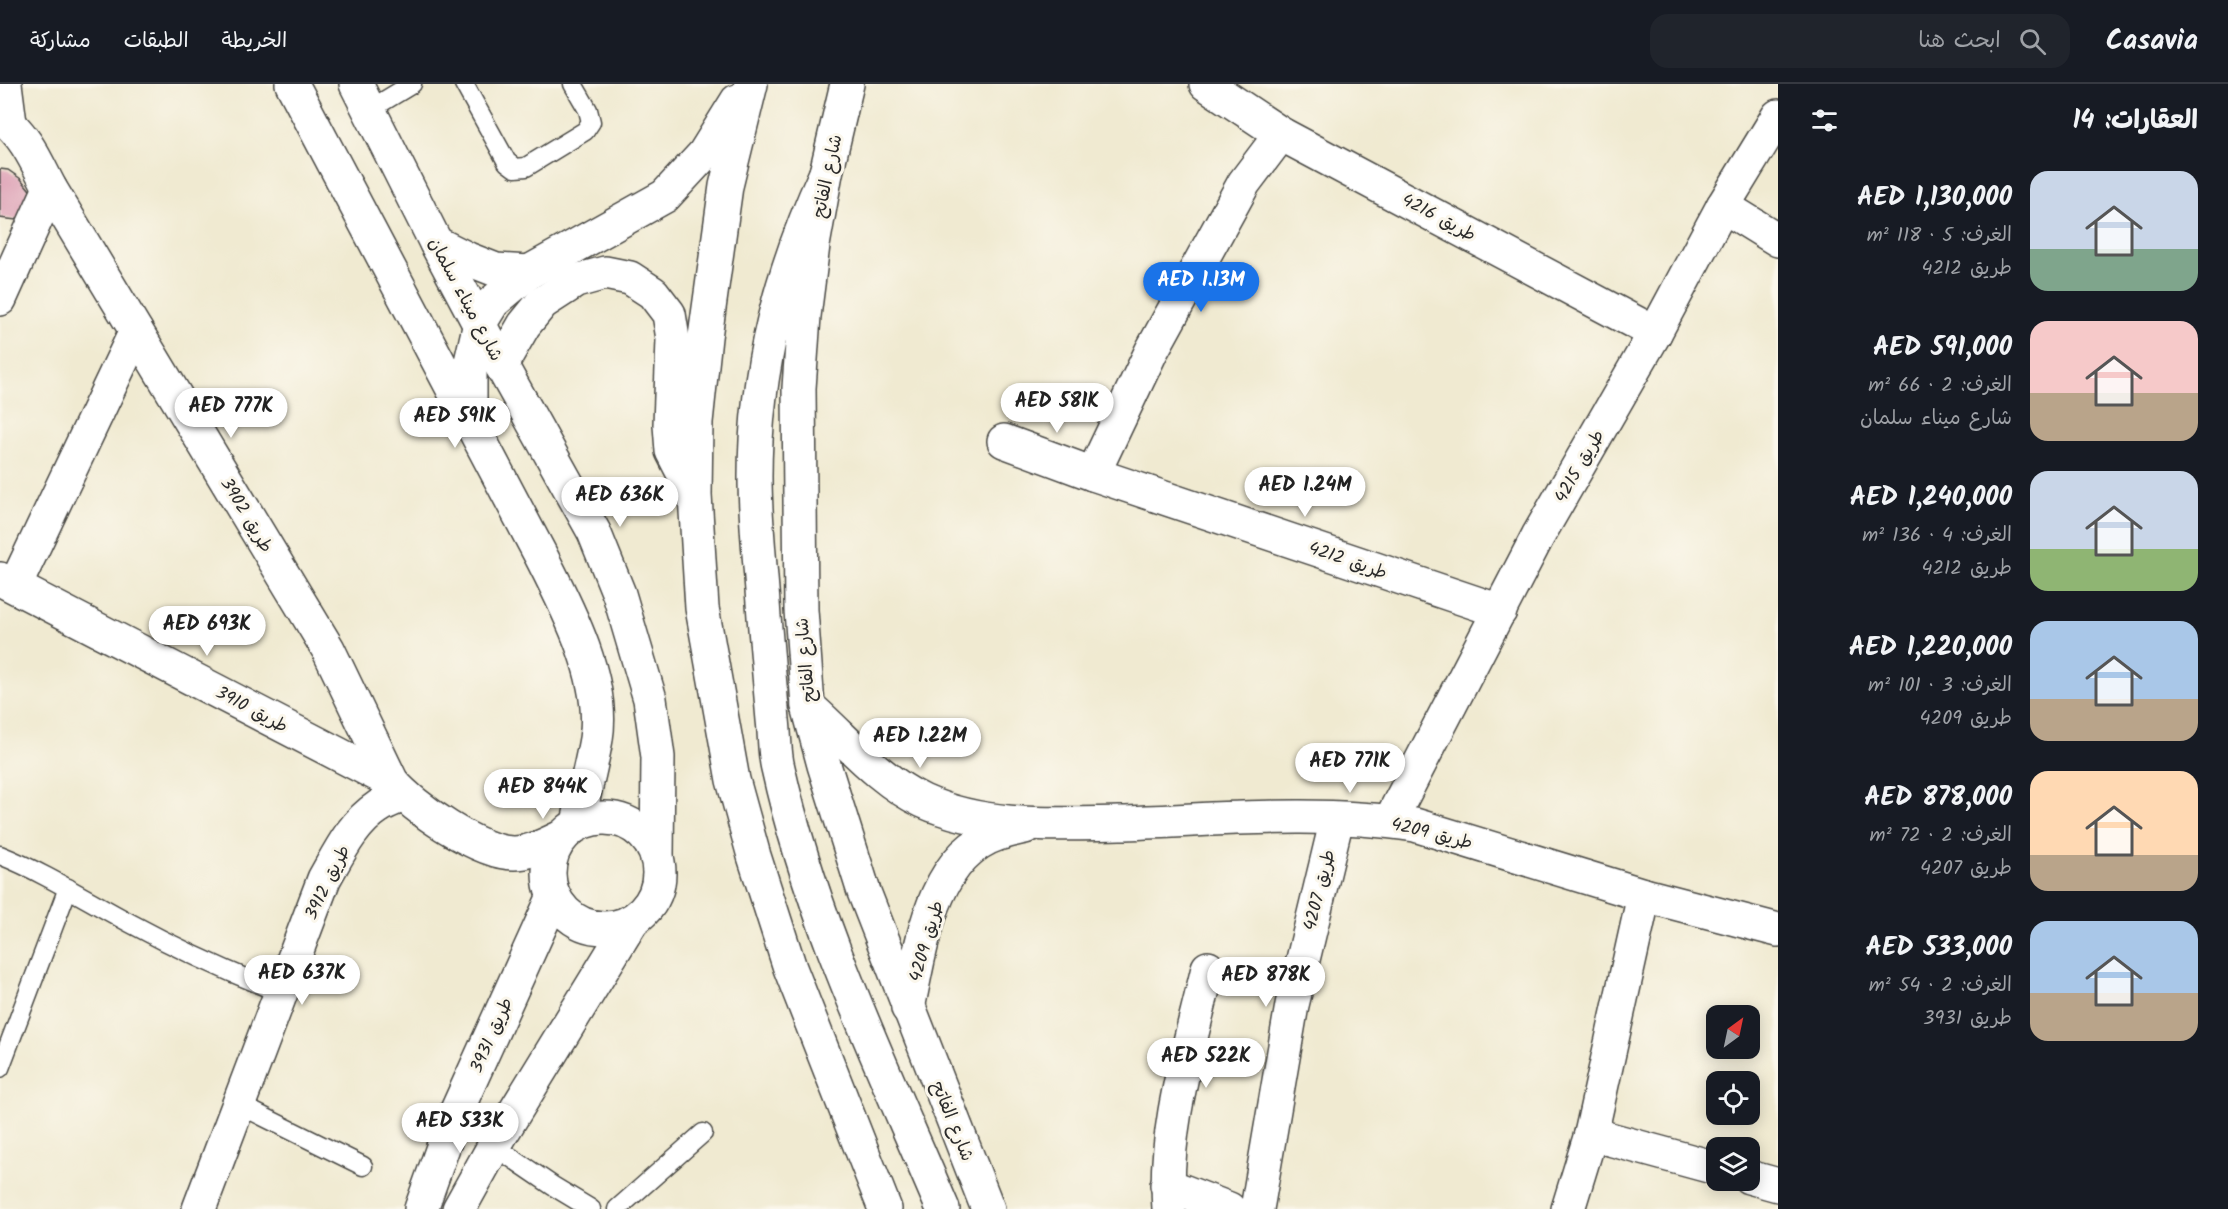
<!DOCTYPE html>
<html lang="ar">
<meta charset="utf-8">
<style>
body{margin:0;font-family:Kalam,"Playpen Sans Arabic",sans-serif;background:#20242c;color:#f1f3f6;direction:rtl;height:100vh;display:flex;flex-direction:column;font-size:22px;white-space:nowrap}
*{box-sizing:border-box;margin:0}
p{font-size:20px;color:#9ea1a6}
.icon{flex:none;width:33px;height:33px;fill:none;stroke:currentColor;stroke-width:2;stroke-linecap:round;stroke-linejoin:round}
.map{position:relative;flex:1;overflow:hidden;direction:ltr}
.details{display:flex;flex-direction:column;background:#171b24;width:450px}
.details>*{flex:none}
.needle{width:39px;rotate:33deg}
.fabs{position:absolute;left:1706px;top:921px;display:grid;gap:12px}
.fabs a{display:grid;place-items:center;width:54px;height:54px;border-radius:12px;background:#171b24;box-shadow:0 3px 15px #0003;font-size:30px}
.price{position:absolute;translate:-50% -51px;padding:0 14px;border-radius:21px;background:#fff;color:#222;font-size:20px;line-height:39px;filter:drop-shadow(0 2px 3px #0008)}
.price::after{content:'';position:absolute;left:50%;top:36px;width:18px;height:14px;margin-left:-9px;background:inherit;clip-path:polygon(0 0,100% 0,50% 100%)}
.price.current{background:#1a73e8;color:#fff}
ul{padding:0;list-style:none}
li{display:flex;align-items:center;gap:18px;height:150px;padding:0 30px}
li span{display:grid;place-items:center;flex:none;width:168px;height:120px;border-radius:18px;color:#555}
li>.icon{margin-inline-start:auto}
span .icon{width:72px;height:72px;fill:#fffc;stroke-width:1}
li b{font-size:26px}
h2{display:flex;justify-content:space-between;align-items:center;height:72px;padding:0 30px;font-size:26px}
header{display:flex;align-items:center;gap:36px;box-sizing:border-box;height:84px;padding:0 30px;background:#171b24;border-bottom:2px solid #363941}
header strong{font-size:28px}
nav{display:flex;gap:33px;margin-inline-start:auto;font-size:21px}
.search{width:420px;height:54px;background:#20242c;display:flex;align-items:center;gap:15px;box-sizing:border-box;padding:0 21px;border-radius:18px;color:#9ea1a6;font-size:22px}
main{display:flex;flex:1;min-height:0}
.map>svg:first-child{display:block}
</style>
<header>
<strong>Casavia</strong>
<div class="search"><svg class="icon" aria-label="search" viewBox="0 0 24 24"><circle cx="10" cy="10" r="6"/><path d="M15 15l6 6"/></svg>ابحث هنا</div>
<nav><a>الخريطة</a><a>الطبقات</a><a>مشاركة</a></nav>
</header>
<main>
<section class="details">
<h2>العقارات: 14<svg class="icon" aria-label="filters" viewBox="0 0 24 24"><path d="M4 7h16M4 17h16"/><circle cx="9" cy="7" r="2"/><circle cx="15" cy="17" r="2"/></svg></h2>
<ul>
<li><span style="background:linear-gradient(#c9d6e8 65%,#7fa58c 0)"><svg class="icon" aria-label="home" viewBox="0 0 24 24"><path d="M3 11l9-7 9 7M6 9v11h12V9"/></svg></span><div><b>AED 1,130,000</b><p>الغرف: 5 · 118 m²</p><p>طريق 4212</p></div></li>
<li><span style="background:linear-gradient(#f6c9c9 60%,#b9a48a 0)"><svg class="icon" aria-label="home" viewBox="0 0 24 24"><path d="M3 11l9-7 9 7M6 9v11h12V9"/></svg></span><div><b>AED 591,000</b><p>الغرف: 2 · 66 m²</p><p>شارع ميناء سلمان</p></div></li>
<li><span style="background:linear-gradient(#c9d6e8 65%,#8fb573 0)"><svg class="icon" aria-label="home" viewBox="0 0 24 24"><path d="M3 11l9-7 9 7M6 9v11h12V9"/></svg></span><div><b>AED 1,240,000</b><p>الغرف: 4 · 136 m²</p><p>طريق 4212</p></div></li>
<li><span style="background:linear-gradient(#a9c7e8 65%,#b9a48a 0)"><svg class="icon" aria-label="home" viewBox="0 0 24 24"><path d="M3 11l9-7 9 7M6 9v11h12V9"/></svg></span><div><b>AED 1,220,000</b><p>الغرف: 3 · 101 m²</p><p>طريق 4209</p></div></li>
<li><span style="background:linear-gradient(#ffd9b3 70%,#b9a48a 0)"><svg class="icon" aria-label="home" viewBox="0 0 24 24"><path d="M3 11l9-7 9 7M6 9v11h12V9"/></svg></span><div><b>AED 878,000</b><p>الغرف: 2 · 72 m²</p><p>طريق 4207</p></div></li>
<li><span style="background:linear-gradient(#a9c7e8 60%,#b9a48a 0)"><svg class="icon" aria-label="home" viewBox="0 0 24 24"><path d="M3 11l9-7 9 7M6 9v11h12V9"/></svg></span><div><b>AED 533,000</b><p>الغرف: 2 · 54 m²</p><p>طريق 3931</p></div></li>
</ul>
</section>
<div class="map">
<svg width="1778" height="1125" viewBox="0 0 1778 1125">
<rect width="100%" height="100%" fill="#fbf7ec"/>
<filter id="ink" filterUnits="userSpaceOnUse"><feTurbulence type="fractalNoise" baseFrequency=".0167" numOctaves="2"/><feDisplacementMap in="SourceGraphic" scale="12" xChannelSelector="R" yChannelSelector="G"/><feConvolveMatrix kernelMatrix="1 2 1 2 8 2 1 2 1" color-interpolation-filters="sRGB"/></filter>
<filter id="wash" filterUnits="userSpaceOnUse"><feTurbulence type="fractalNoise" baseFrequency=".008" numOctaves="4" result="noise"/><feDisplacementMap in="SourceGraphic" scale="24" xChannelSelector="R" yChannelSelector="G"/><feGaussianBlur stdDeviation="1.35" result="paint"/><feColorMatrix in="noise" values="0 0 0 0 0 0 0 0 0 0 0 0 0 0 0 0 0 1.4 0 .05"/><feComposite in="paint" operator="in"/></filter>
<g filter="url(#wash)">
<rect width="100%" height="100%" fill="#f0ead1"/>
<g id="blocks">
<path fill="#dc9cb2" d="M 0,85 L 8,86 L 21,95 L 29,105 L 32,111 L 33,138 L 0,134 Z"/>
</g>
</g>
<g filter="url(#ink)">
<use href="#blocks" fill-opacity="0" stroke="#494844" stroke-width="1.5"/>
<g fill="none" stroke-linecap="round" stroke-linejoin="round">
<defs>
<g id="service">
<path d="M 464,0 L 507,78 L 515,84 L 526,83 L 585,47 L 591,38 L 588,26 L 573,0"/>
<path d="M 369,26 L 412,0"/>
<path d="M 0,771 C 45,789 87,816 130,839 C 178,865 228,888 279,908"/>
<path d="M 0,984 L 68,804"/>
<path d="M 238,1020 L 363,1082"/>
<path d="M 494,1062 L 553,1102 L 591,1125"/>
<path d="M 617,1125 L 703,1049"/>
</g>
<g id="minor">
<path d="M 5,0 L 10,39"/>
<path d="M 1206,0 L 1281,50 L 1655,249"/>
<path d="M 0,32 C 25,50 36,77 50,104 L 328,565 L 392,698 C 414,724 479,769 514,769 C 531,769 546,760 562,753"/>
<path d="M 1723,122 L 1778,156"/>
<path d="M 0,215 L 50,104"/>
<path d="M 1004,357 L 1093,390 L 1500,527"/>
<path d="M 1093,390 L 1151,268 L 1244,99 L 1281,50"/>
<path d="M 0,495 L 392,698"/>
<path d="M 15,502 L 136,247"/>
<path d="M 808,622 C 845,654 878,696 923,717 C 985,745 1055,740 1120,739 C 1217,736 1320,726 1415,741 L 1644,811 L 1778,846"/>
<path d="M 1390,737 L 1538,452 L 1655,249 L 1723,122 L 1778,32"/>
<path d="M 908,924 C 921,865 931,772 998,750 C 1007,747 1016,745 1025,743"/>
<path d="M 1591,1050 L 1716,1084"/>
<path d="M 1749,1093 L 1778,1101"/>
<path d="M 1167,1101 L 1229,1125"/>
<path d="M 199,1125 L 324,795 C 339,769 352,740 378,723 C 385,718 395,715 403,711"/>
<path d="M 421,1125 L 453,1035 L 554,812"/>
<path d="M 459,1125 L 494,1062 L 632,837"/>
<path d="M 1169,1125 C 1163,1043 1190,963 1208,884"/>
<path d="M 1257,1125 L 1292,921 L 1337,735"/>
<path d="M 1568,1125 L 1591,1050 L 1644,811"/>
</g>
<g id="tertiary">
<path d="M 292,0 L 540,470 C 566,521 606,596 596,655 C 591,684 583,712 578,740"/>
<path d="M 356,0 L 436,159 L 501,281 L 594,448 L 619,510 L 650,615 L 658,673 L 657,773"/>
<circle cx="604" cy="789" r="55"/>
</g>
<g id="primary">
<path d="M 751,0 L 726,102 L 705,253 L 696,338 L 695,411 L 702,524 L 733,696 L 754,772 L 790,884 L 885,1125"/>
<path d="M 847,0 L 826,89 L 813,161 L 804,232 L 799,304 L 801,526 L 808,622 L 824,681 L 864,808 L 988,1125"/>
<path d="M 436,159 L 468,175 L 496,186 L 529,188"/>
<path d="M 501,281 L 524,241 L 542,219 L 576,197 L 605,189 L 630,194 L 653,209 L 669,230 L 673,255 L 670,341 L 672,367 L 692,406"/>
<path d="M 470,337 L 470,282 L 480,239 L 493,218 L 529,188 L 665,112 L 704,70 L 737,17"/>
</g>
<path id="motorway" d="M 826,89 C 781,187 755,284 755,393 C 755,439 761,486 764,533 C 767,567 770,602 773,636 C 775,652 774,669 778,684 C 812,837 882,981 943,1125"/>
</defs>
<use href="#service" stroke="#494844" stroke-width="21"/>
<use href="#minor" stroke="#494844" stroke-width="36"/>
<use href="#tertiary" stroke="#494844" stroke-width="36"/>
<use href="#primary" stroke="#494844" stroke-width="36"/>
<use href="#motorway" stroke="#494844" stroke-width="36"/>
<use href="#service" stroke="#fff" stroke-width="18"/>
<use href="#minor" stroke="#fff" stroke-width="33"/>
<use href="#tertiary" stroke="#fff" stroke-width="33"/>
<use href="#primary" stroke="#fff" stroke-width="33"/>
<use href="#motorway" stroke="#fff" stroke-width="33"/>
</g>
</g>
<g text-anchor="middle" stroke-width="6" stroke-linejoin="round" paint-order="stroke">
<g font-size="18" fill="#2b2b2b" stroke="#fbf7ec">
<text transform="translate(827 92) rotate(-78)" y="6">شارع الفاتح</text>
<text transform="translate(1439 133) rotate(28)" y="6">طريق 4216</text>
<text transform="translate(466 215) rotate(62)" y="6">شارع ميناء سلمان</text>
<text transform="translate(1579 382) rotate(-60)" y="6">طريق 4215</text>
<text transform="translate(247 431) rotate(59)" y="6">طريق 3902</text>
<text transform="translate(1348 476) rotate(19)" y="6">طريق 4212</text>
<text transform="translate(805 576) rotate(-95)" y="6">شارع الفاتح</text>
<text transform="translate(252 625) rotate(28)" y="6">طريق 3910</text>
<text transform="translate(1432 749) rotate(14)" y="6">طريق 4209</text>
<text transform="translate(327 798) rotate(-64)" y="6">طريق 3912</text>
<text transform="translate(1319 806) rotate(-76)" y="6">طريق 4207</text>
<text transform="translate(926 857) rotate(-74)" y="6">طريق 4209</text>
<text transform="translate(491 951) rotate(-66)" y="6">طريق 3931</text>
<text transform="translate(953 1037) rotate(68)" y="6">شارع الفاتح</text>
</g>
</g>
</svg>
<div class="fabs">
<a><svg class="needle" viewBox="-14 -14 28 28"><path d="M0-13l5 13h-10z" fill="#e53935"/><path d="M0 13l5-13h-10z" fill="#9ea1a6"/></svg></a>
<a><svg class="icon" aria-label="locate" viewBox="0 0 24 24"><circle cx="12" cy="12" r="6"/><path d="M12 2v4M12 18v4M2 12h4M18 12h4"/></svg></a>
<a><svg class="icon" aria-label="layers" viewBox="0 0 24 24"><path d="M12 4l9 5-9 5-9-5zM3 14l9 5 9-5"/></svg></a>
</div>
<b class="price current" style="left:1201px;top:229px">AED 1.13M</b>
<b class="price" style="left:1057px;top:350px">AED 581K</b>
<b class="price" style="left:231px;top:355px">AED 777K</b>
<b class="price" style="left:455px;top:365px">AED 591K</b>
<b class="price" style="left:1305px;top:434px">AED 1.24M</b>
<b class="price" style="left:620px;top:444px">AED 636K</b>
<b class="price" style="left:207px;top:573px">AED 693K</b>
<b class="price" style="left:920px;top:685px">AED 1.22M</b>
<b class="price" style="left:1350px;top:710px">AED 771K</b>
<b class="price" style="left:543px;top:736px">AED 844K</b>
<b class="price" style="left:302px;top:922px">AED 637K</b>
<b class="price" style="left:1266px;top:924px">AED 878K</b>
<b class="price" style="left:1206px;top:1005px">AED 522K</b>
<b class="price" style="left:460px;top:1070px">AED 533K</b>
</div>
</main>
